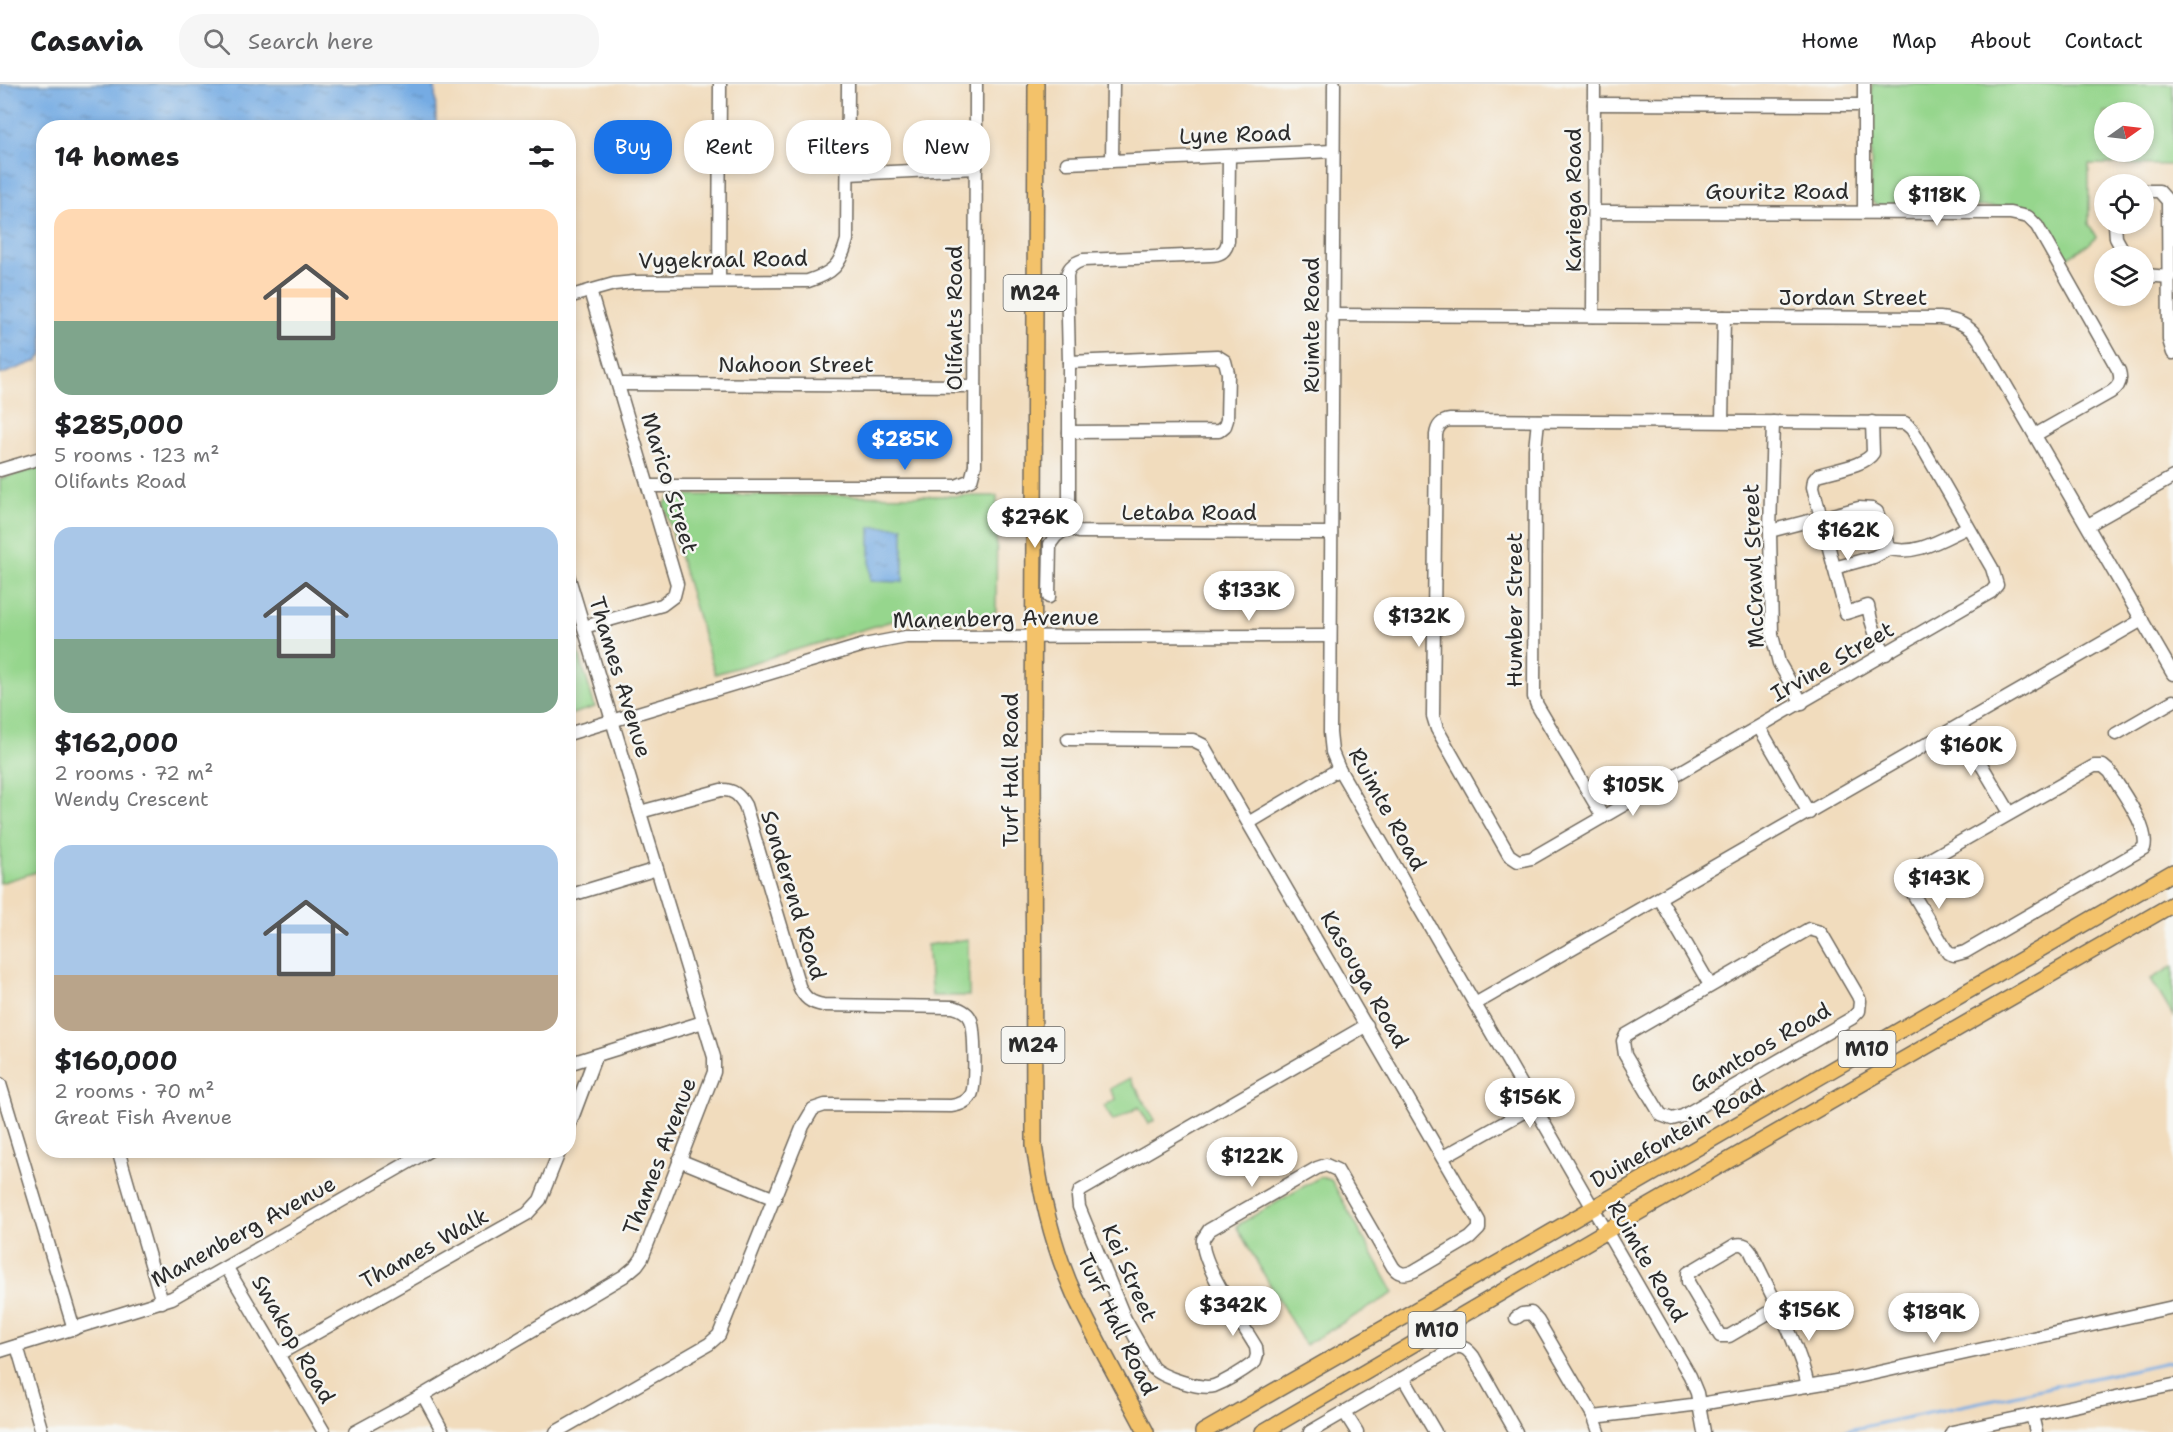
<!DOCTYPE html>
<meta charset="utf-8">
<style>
body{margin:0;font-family:"Shantell Sans",sans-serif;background:#f6f6f6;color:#202124;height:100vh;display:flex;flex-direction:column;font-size:22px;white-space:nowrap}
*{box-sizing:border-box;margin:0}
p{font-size:20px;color:#757577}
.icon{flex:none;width:33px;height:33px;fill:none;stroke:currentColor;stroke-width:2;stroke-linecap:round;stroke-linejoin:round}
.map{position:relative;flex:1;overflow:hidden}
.sheet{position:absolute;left:36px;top:36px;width:540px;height:1038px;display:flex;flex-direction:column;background:#fff;border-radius:24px;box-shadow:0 3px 9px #0003}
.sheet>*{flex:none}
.top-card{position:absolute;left:594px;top:36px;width:570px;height:54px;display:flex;gap:12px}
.needle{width:39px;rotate:76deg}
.controls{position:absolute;left:2094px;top:18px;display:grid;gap:12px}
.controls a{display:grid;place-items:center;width:60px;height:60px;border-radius:50%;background:#fff;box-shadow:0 3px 9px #0003;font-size:30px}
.price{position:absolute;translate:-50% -51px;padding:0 14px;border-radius:21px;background:#fff;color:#222;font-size:20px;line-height:39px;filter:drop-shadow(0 2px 3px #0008)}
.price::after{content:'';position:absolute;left:50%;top:36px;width:18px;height:14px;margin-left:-9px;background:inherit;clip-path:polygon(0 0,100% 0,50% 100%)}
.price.on{background:#1a73e8;color:#fff}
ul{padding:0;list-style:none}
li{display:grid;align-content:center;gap:12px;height:318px;padding:0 18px}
li span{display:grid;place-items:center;height:186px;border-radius:18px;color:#555}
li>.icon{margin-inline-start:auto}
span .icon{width:108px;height:108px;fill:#fffc;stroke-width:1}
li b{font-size:26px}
h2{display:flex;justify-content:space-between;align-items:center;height:72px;padding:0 18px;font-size:26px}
.chip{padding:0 21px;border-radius:24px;background:#fff;box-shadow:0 3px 9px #0003;font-size:21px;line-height:54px}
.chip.on{background:#1a73e8;color:#fff}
header{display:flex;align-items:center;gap:36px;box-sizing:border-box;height:84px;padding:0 30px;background:#fff;border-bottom:2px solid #e0e0e0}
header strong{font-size:28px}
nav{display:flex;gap:33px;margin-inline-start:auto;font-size:21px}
.search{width:420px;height:54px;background:#f6f6f6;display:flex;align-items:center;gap:15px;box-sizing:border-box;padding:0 21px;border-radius:24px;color:#757577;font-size:22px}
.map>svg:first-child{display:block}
</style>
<header>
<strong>Casavia</strong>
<div class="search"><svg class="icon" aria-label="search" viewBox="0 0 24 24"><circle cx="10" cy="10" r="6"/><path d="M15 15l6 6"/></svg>Search here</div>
<nav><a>Home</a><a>Map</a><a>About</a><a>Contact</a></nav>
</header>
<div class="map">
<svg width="2173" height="1348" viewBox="0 0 2173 1348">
<defs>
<pattern id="water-ripples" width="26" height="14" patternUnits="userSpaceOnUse" patternTransform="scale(1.5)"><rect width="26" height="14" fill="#75abe3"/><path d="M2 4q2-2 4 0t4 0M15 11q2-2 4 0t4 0" fill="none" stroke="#608bb8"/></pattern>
</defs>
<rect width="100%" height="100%" fill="#f6f6f2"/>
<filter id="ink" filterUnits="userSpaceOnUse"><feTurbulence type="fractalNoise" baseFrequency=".0167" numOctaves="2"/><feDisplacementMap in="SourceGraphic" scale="12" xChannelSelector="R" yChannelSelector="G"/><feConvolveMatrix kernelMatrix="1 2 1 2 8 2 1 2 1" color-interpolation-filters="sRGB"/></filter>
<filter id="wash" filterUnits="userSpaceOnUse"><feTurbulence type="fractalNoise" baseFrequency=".008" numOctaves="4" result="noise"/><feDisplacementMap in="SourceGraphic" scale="24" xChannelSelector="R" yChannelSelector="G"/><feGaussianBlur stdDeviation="1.35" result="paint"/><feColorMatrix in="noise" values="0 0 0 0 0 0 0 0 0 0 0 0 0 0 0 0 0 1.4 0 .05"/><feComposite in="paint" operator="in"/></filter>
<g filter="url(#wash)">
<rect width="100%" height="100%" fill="#f1dcbd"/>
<g fill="#96d68d" stroke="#60805c" stroke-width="1.5" fill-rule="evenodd">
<path d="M 1872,0 L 2173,0 L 2173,81 L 2089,80 L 2089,141 L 2096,153 L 2088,161 L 2063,176 L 2035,127 L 2027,123 L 1878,122 L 1873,119 L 1871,114 ZM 2104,28 L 2144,28 L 2144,68 L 2104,68 Z"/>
<path d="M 43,382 L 43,786 L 0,799 L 0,395 Z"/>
<path d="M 671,411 L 997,412 L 996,527 L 985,537 L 895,536 L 715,590 L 664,421 Z"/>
<path d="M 568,534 L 595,623 L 569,631 L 568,631 Z"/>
<path d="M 968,855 L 969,912 L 932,912 L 927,861 Z"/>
<path d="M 2173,882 L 2173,932 L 2151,895 Z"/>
<path d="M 1130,994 L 1155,1036 L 1149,1040 L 1139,1023 L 1113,1037 L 1104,1022 L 1116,1015 L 1110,1005 Z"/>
<path d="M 1320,1093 L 1331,1096 L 1394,1209 L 1305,1261 L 1236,1142 Z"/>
</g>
<g fill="url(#water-ripples)" stroke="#506b87" stroke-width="1.5">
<path d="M 0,0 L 435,0 L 436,38 L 435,44 L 44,44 L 43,270 L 37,277 L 0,291 Z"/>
<path d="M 870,443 L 903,443 L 903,498 L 870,497 Z"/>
</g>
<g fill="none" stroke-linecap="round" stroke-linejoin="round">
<path stroke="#75abe3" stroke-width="3" d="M 1839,1348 L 2173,1277"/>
</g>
</g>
<g filter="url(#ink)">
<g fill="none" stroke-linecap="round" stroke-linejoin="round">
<defs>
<g id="minor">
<path d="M 1334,0 L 1330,649 L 1332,668 L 1339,685 L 1690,1292 L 1697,1309 L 1704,1348"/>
<path d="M 1864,0 L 1864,128"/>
<path d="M 1594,20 L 1864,21"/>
<path d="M 1229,72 L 1228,157 C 1226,168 1220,171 1210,171 L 1083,176 C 1074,179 1068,183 1067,192 L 1069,278 L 1069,437 L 1074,445 L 1079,448 L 1331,449"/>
<path d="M 1112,77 L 1113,0"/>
<path d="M 1067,79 L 1333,67"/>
<path d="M 848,90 L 976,84"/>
<path d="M 2144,107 L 2159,107 L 2168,117 L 2169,256 L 2173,269"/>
<path d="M 1594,128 L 2010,129 L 2028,133 L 2037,142 L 2119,287 C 2122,297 2119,303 2111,308 L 2035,351"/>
<path d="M 2115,140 L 2116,154 L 2126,172"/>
<path d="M 2144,191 L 2170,193"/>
<path d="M 719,196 L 720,0"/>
<path d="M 568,213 L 614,200 L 634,198 L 808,197 C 833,189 840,182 847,156 L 848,0"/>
<path d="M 1332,231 L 1940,234 C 1957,236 1969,241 1979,255 L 2173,590"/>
<path d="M 1593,232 L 1594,0"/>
<path d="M 618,300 L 975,302"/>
<path d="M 1450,336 L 1905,339 L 1912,345 L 1992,484 L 1997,501 L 1991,508 L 1532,774 L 1518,777 L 1509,771 L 1437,645 L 1433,632 L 1436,351 C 1437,343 1441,337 1450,336 Z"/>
<path d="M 1538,337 L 1535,365 L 1534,613 L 1537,621 L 1603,733"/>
<path d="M 1722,337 L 1724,233"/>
<path d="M 1773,338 L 1770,447 L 1772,551 L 1779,579 L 1802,619"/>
<path d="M 1872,338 L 1873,369 C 1865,382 1833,386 1818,391 L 1814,396 L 1813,403 L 1846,529 L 1868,522 C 1871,540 1876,555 1886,570"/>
<path d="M 1069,348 L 1219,347 L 1225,342 L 1227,336 L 1228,289 L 1225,277 L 1217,272 L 1069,278"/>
<path d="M 0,386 L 44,373"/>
<path d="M 648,402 L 956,402 L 971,396 L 975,381 L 976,0"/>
<path d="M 2088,441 L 2173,393"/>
<path d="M 1770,447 L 1859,424 L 1872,425 L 1877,428 L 1887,458 L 1885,467 L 1874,473 L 1834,484"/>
<path d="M 1887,464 C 1916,473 1942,455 1968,443"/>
<path d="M 1049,513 L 1050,460 L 1056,452 L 1070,442"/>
<path d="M 584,543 L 662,521 L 674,512 L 677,500 L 590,207"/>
<path d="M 1759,643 L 1809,729"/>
<path d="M 1959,643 L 2010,729"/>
<path d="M 568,650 L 864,561 L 906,553 L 1330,552"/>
<path d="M 2116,650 L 2173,617"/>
<path d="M 1068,655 L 1193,656 L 1203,661 L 1479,1137 L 1479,1145 L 1470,1154 L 1414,1187 C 1405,1191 1399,1191 1393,1183 L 1337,1086 L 1326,1081 L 1317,1084 L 1209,1146 L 1203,1155 C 1199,1177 1243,1241 1256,1263 L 1257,1271 L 1255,1278 C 1244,1286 1227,1297 1214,1302 C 1201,1306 1161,1293 1152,1283 L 1125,1235 L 1079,1123 L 1078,1113 L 1080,1107 L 1367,941"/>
<path d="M 2094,682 L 2103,682 L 2110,688 C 2121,707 2150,744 2144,764 L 1965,868 L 1954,871 L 1948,869 L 1909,803 L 1907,791 L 1911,786 Z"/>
<path d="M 1250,738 L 1339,685"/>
<path d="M 568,812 L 657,785"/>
<path d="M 1660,815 L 1710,901"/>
<path d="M 1809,845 L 1820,848 L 1823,852 L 1858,912 L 1860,917 L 1859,927 L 1852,934 L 1683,1032 L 1672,1035 L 1661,1031 L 1625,971 L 1623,957 L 1626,951 Z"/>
<path d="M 1475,920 L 2142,536"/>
<path d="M 568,980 L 703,938"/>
<path d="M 0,1000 L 74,1245"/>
<path d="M 568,1045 L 595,973"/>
<path d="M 118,1066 L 162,1218"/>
<path d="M 1443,1073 L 1534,1022"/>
<path d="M 679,1076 L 775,1115"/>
<path d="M 227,1184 L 324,1348"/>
<path d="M 1777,1224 L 1729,1252 L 1720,1252 L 1688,1198 L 1688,1189 L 1735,1161 C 1742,1159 1746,1160 1750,1166 C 1769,1207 1799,1259 1808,1302"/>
<path d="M 1516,1234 L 1522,1230 L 1531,1229 L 1538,1237 L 1594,1333 L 1599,1348"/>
<path d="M 17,1262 L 42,1348"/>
<path d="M 0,1267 L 172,1214 L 430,1066"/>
<path d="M 279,1270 L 527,1130 L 540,1116 L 560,1066"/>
<path d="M 1404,1295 L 1435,1348"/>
<path d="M 423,1311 L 443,1348"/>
<path d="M 1345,1329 L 1357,1348"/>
<path d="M 2032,1331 L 2036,1348"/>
<path d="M 1594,1333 L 1700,1320 L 1848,1295 L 2173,1223"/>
<path d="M 355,1348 L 423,1311 L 624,1192 L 637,1181 L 642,1174 L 714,988 L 714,973 L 568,491"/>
<path d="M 556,1348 L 709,1260 L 719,1251 L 803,1042 L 813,1025 L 825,1021 L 951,1022 C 959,1021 967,1018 971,1011 C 976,1003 975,947 971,936 C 968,928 961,925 953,923 L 823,921 C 811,919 804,914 799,902 L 745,721 C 739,711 733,705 721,706 L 640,728"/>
<path d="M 1310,1348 L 1456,1263 C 1464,1262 1468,1266 1473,1272 L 1516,1348"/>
<path d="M 1952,1348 L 2173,1301"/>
</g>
<g id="major">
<path d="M 1036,0 L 1033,661 L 1034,1061 C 1041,1112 1053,1163 1074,1210 C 1096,1257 1122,1302 1146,1348"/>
<path d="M 1203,1348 L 1519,1167 L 2173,788"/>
<path d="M 1263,1348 L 1606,1147 L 2173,820"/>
</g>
</defs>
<use href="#minor" stroke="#70695e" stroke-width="15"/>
<use href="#major" stroke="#70695e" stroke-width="18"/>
<use href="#minor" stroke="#fff" stroke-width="12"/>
<use href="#major" stroke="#f3c26a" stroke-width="15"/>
</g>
</g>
<g text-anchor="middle" stroke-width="5" stroke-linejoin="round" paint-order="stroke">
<g fill="#f6f6f2" stroke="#686867" stroke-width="1.5">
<rect x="1003.5" y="191" width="63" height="36" rx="4.5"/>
<rect x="1001.5" y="943" width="63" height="36" rx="4.5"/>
<rect x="1838.5" y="947" width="57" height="36" rx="4.5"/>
<rect x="1408.5" y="1228" width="57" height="36" rx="4.5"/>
</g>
<g font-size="21" font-weight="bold" fill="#2b2b2b">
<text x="1035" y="216">M24</text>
<text x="1033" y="968">M24</text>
<text x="1867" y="972">M10</text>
<text x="1437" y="1253">M10</text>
</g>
<g font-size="22" fill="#2b2b2b" stroke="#f6f6f2">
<text transform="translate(1235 50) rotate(-2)" y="8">Lyne Road</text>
<text x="1777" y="115">Gouritz Road</text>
<text transform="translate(1573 116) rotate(-90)" y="8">Kariega Road</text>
<text transform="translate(723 175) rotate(-1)" y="8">Vygekraal Road</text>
<text x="1853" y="221">Jordan Street</text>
<text transform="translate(954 234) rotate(-90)" y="8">Olifants Road</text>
<text transform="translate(1311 241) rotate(-90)" y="8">Ruimte Road</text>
<text x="796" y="288">Nahoon Street</text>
<text transform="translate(670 399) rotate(73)" y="8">Marico Street</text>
<text x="1189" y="436">Letaba Road</text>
<text transform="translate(1753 482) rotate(-92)" y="8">McCrawl Street</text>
<text transform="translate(1514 526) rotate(-90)" y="8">Humber Street</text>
<text transform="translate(996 534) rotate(-1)" y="8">Manenberg Avenue</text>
<text transform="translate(1832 577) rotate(-30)" y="8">Irvine Street</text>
<text transform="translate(621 593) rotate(73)" y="8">Thames Avenue</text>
<text transform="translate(1010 686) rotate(-90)" y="8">Turf Hall Road</text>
<text transform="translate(1388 725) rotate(61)" y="8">Ruimte Road</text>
<text transform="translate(794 811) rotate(73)" y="8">Sonderend Road</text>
<text transform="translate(1365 895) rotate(60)" y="8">Kasouga Road</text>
<text transform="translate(1760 963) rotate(-30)" y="8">Gamtoos Road</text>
<text transform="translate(1677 1049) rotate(-30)" y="8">Duinefontein Road</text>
<text transform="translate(659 1072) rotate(-69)" y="8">Thames Avenue</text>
<text transform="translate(243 1147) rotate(-29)" y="8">Manenberg Avenue</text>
<text transform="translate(424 1164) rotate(-29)" y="8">Thames Walk</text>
<text transform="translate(1648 1177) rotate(60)" y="8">Ruimte Road</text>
<text transform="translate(1130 1189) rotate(66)" y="8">Kei Street</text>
<text transform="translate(1118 1240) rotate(64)" y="8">Turf Hall Road</text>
<text transform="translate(294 1255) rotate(60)" y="8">Swakop Road</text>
</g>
</g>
</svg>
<div class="controls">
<a><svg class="needle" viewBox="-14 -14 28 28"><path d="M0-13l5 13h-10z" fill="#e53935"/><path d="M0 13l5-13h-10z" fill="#757577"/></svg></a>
<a><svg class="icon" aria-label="locate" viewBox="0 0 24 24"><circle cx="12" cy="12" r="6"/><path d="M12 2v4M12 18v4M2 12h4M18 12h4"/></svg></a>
<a><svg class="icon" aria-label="layers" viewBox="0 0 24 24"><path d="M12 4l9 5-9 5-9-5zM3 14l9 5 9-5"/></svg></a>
</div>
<b class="price" style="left:1937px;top:143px">$118K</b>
<b class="price on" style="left:905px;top:387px">$285K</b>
<b class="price" style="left:1035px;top:465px">$276K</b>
<b class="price" style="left:1848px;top:478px">$162K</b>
<b class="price" style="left:1249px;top:538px">$133K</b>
<b class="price" style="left:1419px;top:564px">$132K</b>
<b class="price" style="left:1971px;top:693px">$160K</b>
<b class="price" style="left:1633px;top:733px">$105K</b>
<b class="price" style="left:1939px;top:826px">$143K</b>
<b class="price" style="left:1530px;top:1045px">$156K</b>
<b class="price" style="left:1252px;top:1104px">$122K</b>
<b class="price" style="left:1233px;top:1253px">$342K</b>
<b class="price" style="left:1809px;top:1258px">$156K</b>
<b class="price" style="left:1934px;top:1260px">$189K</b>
<div class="top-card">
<a class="chip on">Buy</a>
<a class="chip">Rent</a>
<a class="chip">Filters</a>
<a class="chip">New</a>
</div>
<section class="sheet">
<h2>14 homes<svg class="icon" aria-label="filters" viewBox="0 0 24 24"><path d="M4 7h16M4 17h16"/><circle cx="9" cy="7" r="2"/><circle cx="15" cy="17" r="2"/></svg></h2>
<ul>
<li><span style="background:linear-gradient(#ffd9b3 60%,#7fa58c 0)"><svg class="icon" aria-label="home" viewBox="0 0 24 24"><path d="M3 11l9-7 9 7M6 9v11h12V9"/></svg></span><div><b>$285,000</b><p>5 rooms · 123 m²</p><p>Olifants Road</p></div></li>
<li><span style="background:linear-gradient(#a9c7e8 60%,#7fa58c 0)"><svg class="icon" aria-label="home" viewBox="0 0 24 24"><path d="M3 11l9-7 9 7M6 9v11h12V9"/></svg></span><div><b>$162,000</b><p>2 rooms · 72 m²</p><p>Wendy Crescent</p></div></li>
<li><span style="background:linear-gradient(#a9c7e8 70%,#b9a48a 0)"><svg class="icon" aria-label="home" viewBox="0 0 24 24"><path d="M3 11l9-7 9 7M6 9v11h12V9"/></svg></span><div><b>$160,000</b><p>2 rooms · 70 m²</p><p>Great Fish Avenue</p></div></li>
</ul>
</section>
</div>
